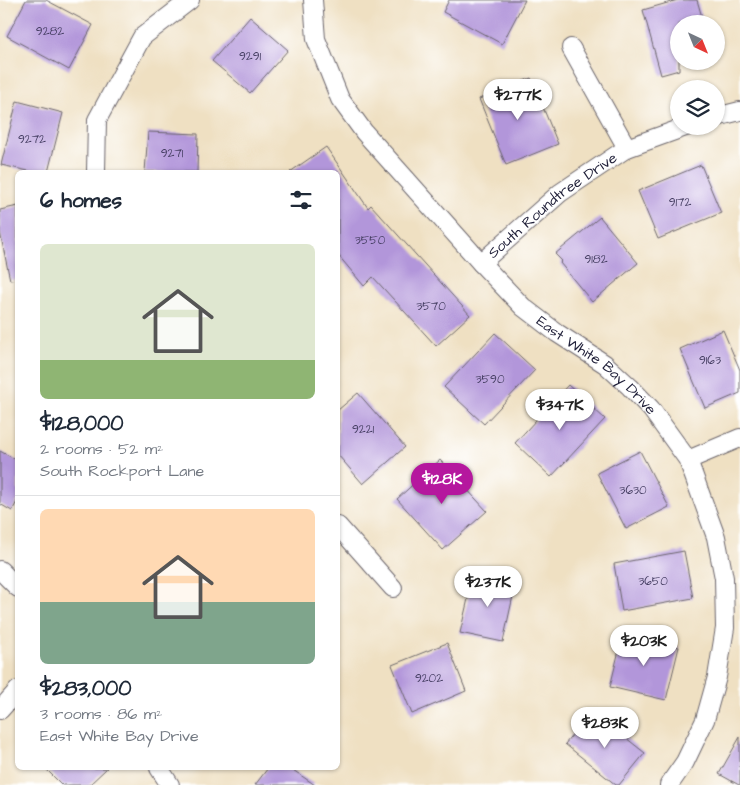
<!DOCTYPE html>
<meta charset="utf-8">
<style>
body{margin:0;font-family:"Architects Daughter",sans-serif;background:#f2f2f3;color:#1f2937;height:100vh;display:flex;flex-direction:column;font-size:19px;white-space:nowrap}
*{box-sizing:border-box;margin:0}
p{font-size:16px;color:#747a83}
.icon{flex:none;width:28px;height:28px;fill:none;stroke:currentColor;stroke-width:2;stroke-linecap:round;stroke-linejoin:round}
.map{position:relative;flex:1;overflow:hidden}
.drawer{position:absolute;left:15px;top:170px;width:325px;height:600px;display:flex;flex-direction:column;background:#fff;border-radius:8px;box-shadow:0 1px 4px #0004}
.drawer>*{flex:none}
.needle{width:32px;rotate:137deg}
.fabs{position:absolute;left:670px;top:15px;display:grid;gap:10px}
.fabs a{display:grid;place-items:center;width:55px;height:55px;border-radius:50%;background:#fff;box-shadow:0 1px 4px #0004;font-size:25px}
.price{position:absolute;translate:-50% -42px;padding:0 11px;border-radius:18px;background:#fff;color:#222;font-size:16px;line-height:32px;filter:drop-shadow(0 1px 2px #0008)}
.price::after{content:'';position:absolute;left:50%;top:30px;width:15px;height:11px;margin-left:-8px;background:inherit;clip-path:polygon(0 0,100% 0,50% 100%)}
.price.on{background:#b5179e;color:#fff}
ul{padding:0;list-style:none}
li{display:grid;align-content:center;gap:10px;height:265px;padding:0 25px}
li+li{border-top:1px solid #e0e1e3}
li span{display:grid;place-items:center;height:155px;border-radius:8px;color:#555}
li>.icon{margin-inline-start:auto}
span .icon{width:90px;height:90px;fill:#fffc;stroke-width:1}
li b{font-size:21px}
h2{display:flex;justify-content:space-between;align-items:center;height:60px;padding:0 25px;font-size:21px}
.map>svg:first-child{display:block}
</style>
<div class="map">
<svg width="740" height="785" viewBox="0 0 740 785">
<rect width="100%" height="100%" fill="#fff"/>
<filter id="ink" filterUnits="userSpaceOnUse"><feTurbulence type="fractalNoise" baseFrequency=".02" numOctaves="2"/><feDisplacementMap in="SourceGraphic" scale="10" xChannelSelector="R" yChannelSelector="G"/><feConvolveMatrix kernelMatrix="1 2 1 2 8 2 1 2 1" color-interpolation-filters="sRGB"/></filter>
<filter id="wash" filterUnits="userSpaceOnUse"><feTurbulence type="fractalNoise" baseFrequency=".0096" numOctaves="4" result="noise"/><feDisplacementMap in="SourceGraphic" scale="20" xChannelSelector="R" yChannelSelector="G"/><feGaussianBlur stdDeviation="1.12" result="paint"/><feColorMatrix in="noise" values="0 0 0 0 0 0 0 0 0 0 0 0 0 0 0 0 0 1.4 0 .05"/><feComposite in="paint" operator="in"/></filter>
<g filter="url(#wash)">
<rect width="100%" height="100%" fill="#efe0c2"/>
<g id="blocks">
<g fill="#b296da">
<path d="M 26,0 L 46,0 L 93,25 L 69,70 L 7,36 Z"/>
<path d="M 449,0 L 525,0 L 502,44 L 443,12 Z"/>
<path d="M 678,0 L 697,0 L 704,24 L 679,24 L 679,70 L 661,75 L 643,10 Z"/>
<path d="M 250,17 L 288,50 L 250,93 L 212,61 Z"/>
<path d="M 531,78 L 558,144 L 506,165 L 479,99 Z"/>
<path d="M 17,101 L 63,113 L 48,172 L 33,172 L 1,165 Z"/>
<path d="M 148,132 L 198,134 L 197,172 L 145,172 Z"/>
<path d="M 326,147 L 368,208 L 371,205 L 470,315 L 436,346 L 373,277 L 364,286 L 338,255 L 338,172 L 290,172 Z"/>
<path d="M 701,165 L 721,213 L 658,239 L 638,191 Z"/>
<path d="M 18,206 L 18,279 L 10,280 L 0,232 L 0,210 Z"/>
<path d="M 600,217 L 638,263 L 592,302 L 560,263 L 562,261 L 555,254 Z"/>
<path d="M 723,330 L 740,370 L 740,393 L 705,408 L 680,349 Z"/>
<path d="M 495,333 L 535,370 L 484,424 L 444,387 Z"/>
<path d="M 568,385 L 605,419 L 551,477 L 515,443 Z"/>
<path d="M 358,393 L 405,447 L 363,484 L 338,455 L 338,410 Z"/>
<path d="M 0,451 L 18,461 L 18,500 L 12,511 L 0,504 Z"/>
<path d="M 640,451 L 669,507 L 626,529 L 597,473 Z"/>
<path d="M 440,460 L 487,511 L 443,550 L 397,499 Z"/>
<path d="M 684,551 L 693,598 L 622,611 L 614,564 Z"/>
<path d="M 474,573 L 516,582 L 503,642 L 460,633 Z"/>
<path d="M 623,634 L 679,647 L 666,700 L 610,687 Z"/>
<path d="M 447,643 L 466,691 L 412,714 L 392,665 Z"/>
<path d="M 592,711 L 645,753 L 619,785 L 616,785 L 565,744 Z"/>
<path d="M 740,737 L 740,785 L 739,785 L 719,774 Z"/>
<path d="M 45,768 L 107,768 L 89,785 L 62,785 Z"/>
<path d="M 268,768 L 290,768 L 315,785 L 255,785 Z"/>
</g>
</g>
</g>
<g filter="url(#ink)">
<use href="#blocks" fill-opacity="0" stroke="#6a646a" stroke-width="1"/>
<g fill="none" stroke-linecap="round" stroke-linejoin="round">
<defs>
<g id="street">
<path id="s1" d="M 313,0 L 316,39 L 340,99 L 364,132 L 481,263 L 523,307 L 557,333 L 605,364 L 630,387 L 651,409 L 688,460 L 716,537 L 724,578 L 725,628 L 717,677 L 705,720 L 685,762 L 669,785"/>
<path d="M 571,48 L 627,148"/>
<path d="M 716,117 L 740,111"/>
<path d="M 96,172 L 97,120 L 142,37 L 190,0"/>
<path id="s2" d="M 481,263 L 560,193 L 627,148 L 688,126"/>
<path d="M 688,460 L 740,438"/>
<path d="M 338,526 L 393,588"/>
<path d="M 0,570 L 18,588"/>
<path d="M 0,710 L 18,690"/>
<path d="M 159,768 L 170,785"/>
</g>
</defs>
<use href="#street" stroke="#6a646a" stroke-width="20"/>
<use href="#street" stroke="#fff" stroke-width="18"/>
</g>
</g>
<g text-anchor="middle" stroke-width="4.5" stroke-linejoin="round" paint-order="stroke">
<g font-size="12" fill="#463f63">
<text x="50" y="35">9282</text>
<text x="250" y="60">9291</text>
<text x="32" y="143">9272</text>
<text x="172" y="157">9271</text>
<text x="680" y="206">9172</text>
<text x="370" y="244">3550</text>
<text x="596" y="263">9182</text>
<text x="431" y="310">3570</text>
<text x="710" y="364">9163</text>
<text x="490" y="383">3590</text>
<text x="363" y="433">9221</text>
<text x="633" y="494">3630</text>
<text x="653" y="585">3650</text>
<text x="429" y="682">9202</text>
</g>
<g font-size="15" fill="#22223b" stroke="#fff">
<text dy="5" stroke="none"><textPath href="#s2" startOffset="92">South Roundtree Drive</textPath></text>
<text dy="5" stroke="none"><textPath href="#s1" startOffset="475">East White Bay Drive</textPath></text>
</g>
</g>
</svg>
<div class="fabs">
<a><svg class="needle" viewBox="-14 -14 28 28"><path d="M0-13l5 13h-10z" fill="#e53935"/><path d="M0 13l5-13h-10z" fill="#747a83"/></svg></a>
<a><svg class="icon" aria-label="layers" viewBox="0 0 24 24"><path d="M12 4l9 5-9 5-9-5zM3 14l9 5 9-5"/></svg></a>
</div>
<b class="price" style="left:518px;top:121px">$277K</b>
<b class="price" style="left:560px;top:431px">$347K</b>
<b class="price on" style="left:442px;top:505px">$128K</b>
<b class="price" style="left:488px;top:608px">$237K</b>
<b class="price" style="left:644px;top:667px">$203K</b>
<b class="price" style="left:605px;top:749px">$283K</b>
<section class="drawer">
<h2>6 homes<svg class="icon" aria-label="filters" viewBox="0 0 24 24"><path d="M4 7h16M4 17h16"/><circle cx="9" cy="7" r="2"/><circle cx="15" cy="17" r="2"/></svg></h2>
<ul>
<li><span style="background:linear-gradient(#dfe7d0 75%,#8fb573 0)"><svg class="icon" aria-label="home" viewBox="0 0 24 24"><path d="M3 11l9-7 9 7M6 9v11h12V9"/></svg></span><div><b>$128,000</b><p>2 rooms · 52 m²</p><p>South Rockport Lane</p></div></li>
<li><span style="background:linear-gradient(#ffd9b3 60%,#7fa58c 0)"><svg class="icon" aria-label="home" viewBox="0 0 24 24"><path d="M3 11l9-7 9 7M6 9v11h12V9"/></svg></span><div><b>$283,000</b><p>3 rooms · 86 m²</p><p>East White Bay Drive</p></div></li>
</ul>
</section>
</div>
